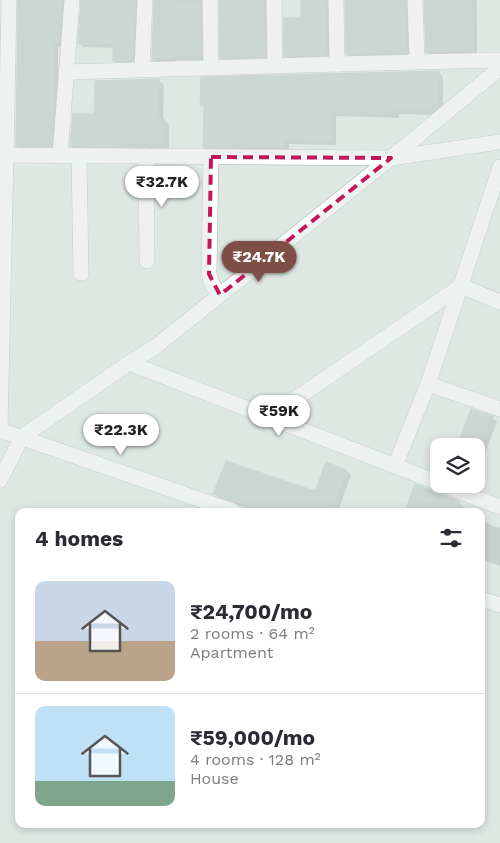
<!DOCTYPE html>
<meta charset="utf-8">
<style>
body{margin:0;font-family:"Work Sans",sans-serif;background:#f7f7f7;color:#2b2b33;height:100vh;display:flex;flex-direction:column;font-size:19px;white-space:nowrap}
*{box-sizing:border-box;margin:0}
p{font-size:16px;color:#7c7c81}
.icon{flex:none;width:28px;height:28px;fill:none;stroke:currentColor;stroke-width:2;stroke-linecap:round;stroke-linejoin:round}
.map{position:relative;flex:1;overflow:hidden}
.panel{position:absolute;left:15px;top:508px;width:470px;height:320px;display:flex;flex-direction:column;background:#fff;border-radius:10px;box-shadow:0 2px 8px #0003}
.panel>*{flex:none}
.controls{position:absolute;left:430px;top:438px;display:grid;gap:10px}
.controls a{display:grid;place-items:center;width:55px;height:55px;border-radius:10px;background:#fff;box-shadow:0 2px 8px #0003;font-size:25px}
.price{position:absolute;translate:-50% -42px;padding:0 11px;border-radius:18px;background:#fff;color:#222;font-size:16px;line-height:32px;filter:drop-shadow(0 1px 2px #0008)}
.price::after{content:'';position:absolute;left:50%;top:30px;width:15px;height:11px;margin-left:-8px;background:inherit;clip-path:polygon(0 0,100% 0,50% 100%)}
.price.on{background:#7f4f47;color:#fff}
ul{padding:0;list-style:none}
li{display:flex;align-items:center;gap:15px;height:125px;padding:0 20px}
li+li{border-top:1px solid #e1e1e2}
li span{display:grid;place-items:center;flex:none;width:140px;height:100px;border-radius:10px;color:#555}
li>.icon{margin-inline-start:auto}
span .icon{width:60px;height:60px;fill:#fffc;stroke-width:1}
li b{font-size:21px}
h2{display:flex;justify-content:space-between;align-items:center;height:60px;padding:0 20px;font-size:21px}
.map>svg:first-child{display:block}
</style>
<div class="map">
<svg width="500" height="843" viewBox="0 0 500 843">
<rect width="100%" height="100%" fill="#dee8e3"/>
<g fill="#0003">
<path d="M 20,0 L 69,0 L 63,47 L 58,47 L 58,119 L 55,150 L 21,150 L 17,145 Z"/>
<path d="M 82,0 L 142,0 L 137,65 L 118,65 L 114,61 L 114,48 L 84,47 L 79,43 Z"/>
<path d="M 156,0 L 206,0 L 205,60 L 176,60 L 176,62 L 157,64 L 153,60 Z"/>
<path d="M 221,0 L 267,0 L 269,61 L 226,62 L 221,58 Z"/>
<path d="M 302,0 L 332,0 L 331,59 L 290,60 L 285,56 L 302,19 Z"/>
<path d="M 347,0 L 412,0 L 411,57 L 352,58 L 347,54 Z"/>
<path d="M 426,0 L 477,0 L 477,55 L 432,56 L 427,52 Z"/>
<path d="M 439,72 L 443,77 L 443,111 L 438,115 L 399,114 L 399,118 L 336,116 L 336,145 L 289,144 L 289,152 L 209,151 L 204,147 L 205,109 L 202,106 Z"/>
<path d="M 158,80 L 164,85 L 163,119 L 169,125 L 169,150 L 77,151 L 71,146 L 95,116 Z"/>
<path d="M 472,411 L 492,418 L 497,422 L 476,476 L 476,446 L 458,446 Z"/>
<path d="M 347,471 L 351,475 L 338,511 L 254,511 L 219,498 L 215,494 L 316,492 Z"/>
<path d="M 460,484 L 473,484 L 472,488 Z"/>
<path d="M 440,495 L 460,503 L 464,508 L 463,511 L 406,511 L 412,496 Z"/>
<path d="M 481,521 L 498,528 L 500,526 L 500,566 L 481,559 Z"/>
</g>
<g fill="#b4c3bc" stroke="#b1c1ba">
<path d="M 18,0 L 63,0 L 59,43 L 54,43 L 54,114 L 51,146 L 16,146 Z"/>
<path d="M 81,0 L 136,0 L 133,61 L 113,61 L 113,44 L 78,43 Z"/>
<path d="M 154,0 L 201,2 L 201,57 L 172,56 L 172,58 L 152,60 Z"/>
<path d="M 219,0 L 263,0 L 266,57 L 220,58 Z"/>
<path d="M 301,0 L 327,0 L 327,55 L 284,56 L 284,18 L 301,18 Z"/>
<path d="M 345,0 L 406,0 L 407,53 L 346,54 Z"/>
<path d="M 424,0 L 472,0 L 473,51 L 426,52 Z"/>
<path d="M 439,71 L 439,107 L 433,111 L 395,110 L 395,114 L 332,112 L 332,141 L 285,140 L 285,148 L 203,147 L 204,106 L 200,106 L 201,77 Z"/>
<path d="M 159,79 L 158,118 L 164,118 L 164,145 L 121,144 L 121,147 L 70,146 L 73,114 L 94,114 L 95,81 Z"/>
<path d="M 471,409 L 493,416 L 481,446 L 457,446 Z"/>
<path d="M 226,461 L 315,491 L 326,462 L 347,470 L 332,511 L 260,511 L 213,494 Z"/>
<path d="M 415,484 L 460,502 L 457,511 L 405,511 Z"/>
</g>
<g fill="none" stroke-linecap="round" stroke-linejoin="round">
<defs>
<g id="street">
<path d="M 9,0 L 6,155 L 391,158 L 500,142"/>
<path d="M 210,0 L 211,67"/>
<path d="M 274,0 L 275,65"/>
<path d="M 336,0 L 337,64 L 500,60"/>
<path d="M 415,0 L 417,61"/>
<path d="M 142,69 L 145,0"/>
<path d="M 66,72 L 337,64"/>
<path d="M 0,156 L 6,155 L 0,430"/>
<path d="M 60,156 L 72,0"/>
<path d="M 79,156 L 81,273"/>
<path d="M 146,156 L 147,261"/>
<path d="M 211,157 L 209,274 L 212,284 L 220,295"/>
<path d="M 129,363 L 439,483"/>
<path d="M 428,384 L 500,409"/>
<path d="M 269,417 L 461,286 L 500,302"/>
<path d="M 0,430 L 233,511"/>
<path d="M 395,466 L 428,384 L 500,167"/>
<path d="M 440,484 L 500,507"/>
<path d="M 481,599 L 500,605"/>
</g>
<path id="secondary" d="M 0,480 L 22,437 L 129,363 L 155,347 L 391,158 L 500,68"/>
</defs>
<use href="#street" stroke="#a2afaa" stroke-width="16"/>
<use href="#secondary" stroke="#9fb3ab" stroke-width="16"/>
<use href="#street" stroke="#fff" stroke-width="15"/>
<use href="#secondary" stroke="#fff" stroke-width="15"/>
</g>
<path d="M0 0H500V843H0ZM 211,157 L 391,158 L 220,295 L 209,274 Z" fill="#dee8e3" fill-opacity=".55" fill-rule="evenodd"/>
<path fill="none" stroke="#c2185b" stroke-width="4" stroke-dasharray="10 6" stroke-linejoin="round" d="M 211,157 L 391,158 L 220,295 L 209,274 Z"/>
</svg>
<div class="controls">
<a><svg class="icon" aria-label="layers" viewBox="0 0 24 24"><path d="M12 4l9 5-9 5-9-5zM3 14l9 5 9-5"/></svg></a>
</div>
<b class="price" style="left:162px;top:208px">₹32.7K</b>
<b class="price on" style="left:259px;top:283px">₹24.7K</b>
<b class="price" style="left:279px;top:437px">₹59K</b>
<b class="price" style="left:121px;top:456px">₹22.3K</b>
<section class="panel">
<h2>4 homes<svg class="icon" aria-label="filters" viewBox="0 0 24 24"><path d="M4 7h16M4 17h16"/><circle cx="9" cy="7" r="2"/><circle cx="15" cy="17" r="2"/></svg></h2>
<ul>
<li><span style="background:linear-gradient(#c9d6e8 60%,#b9a48a 0)"><svg class="icon" aria-label="home" viewBox="0 0 24 24"><path d="M3 11l9-7 9 7M6 9v11h12V9"/></svg></span><div><b>₹24,700/mo</b><p>2 rooms · 64 m²</p><p>Apartment</p></div></li>
<li><span style="background:linear-gradient(#bfe0f5 75%,#7fa58c 0)"><svg class="icon" aria-label="home" viewBox="0 0 24 24"><path d="M3 11l9-7 9 7M6 9v11h12V9"/></svg></span><div><b>₹59,000/mo</b><p>4 rooms · 128 m²</p><p>House</p></div></li>
</ul>
</section>
</div>
